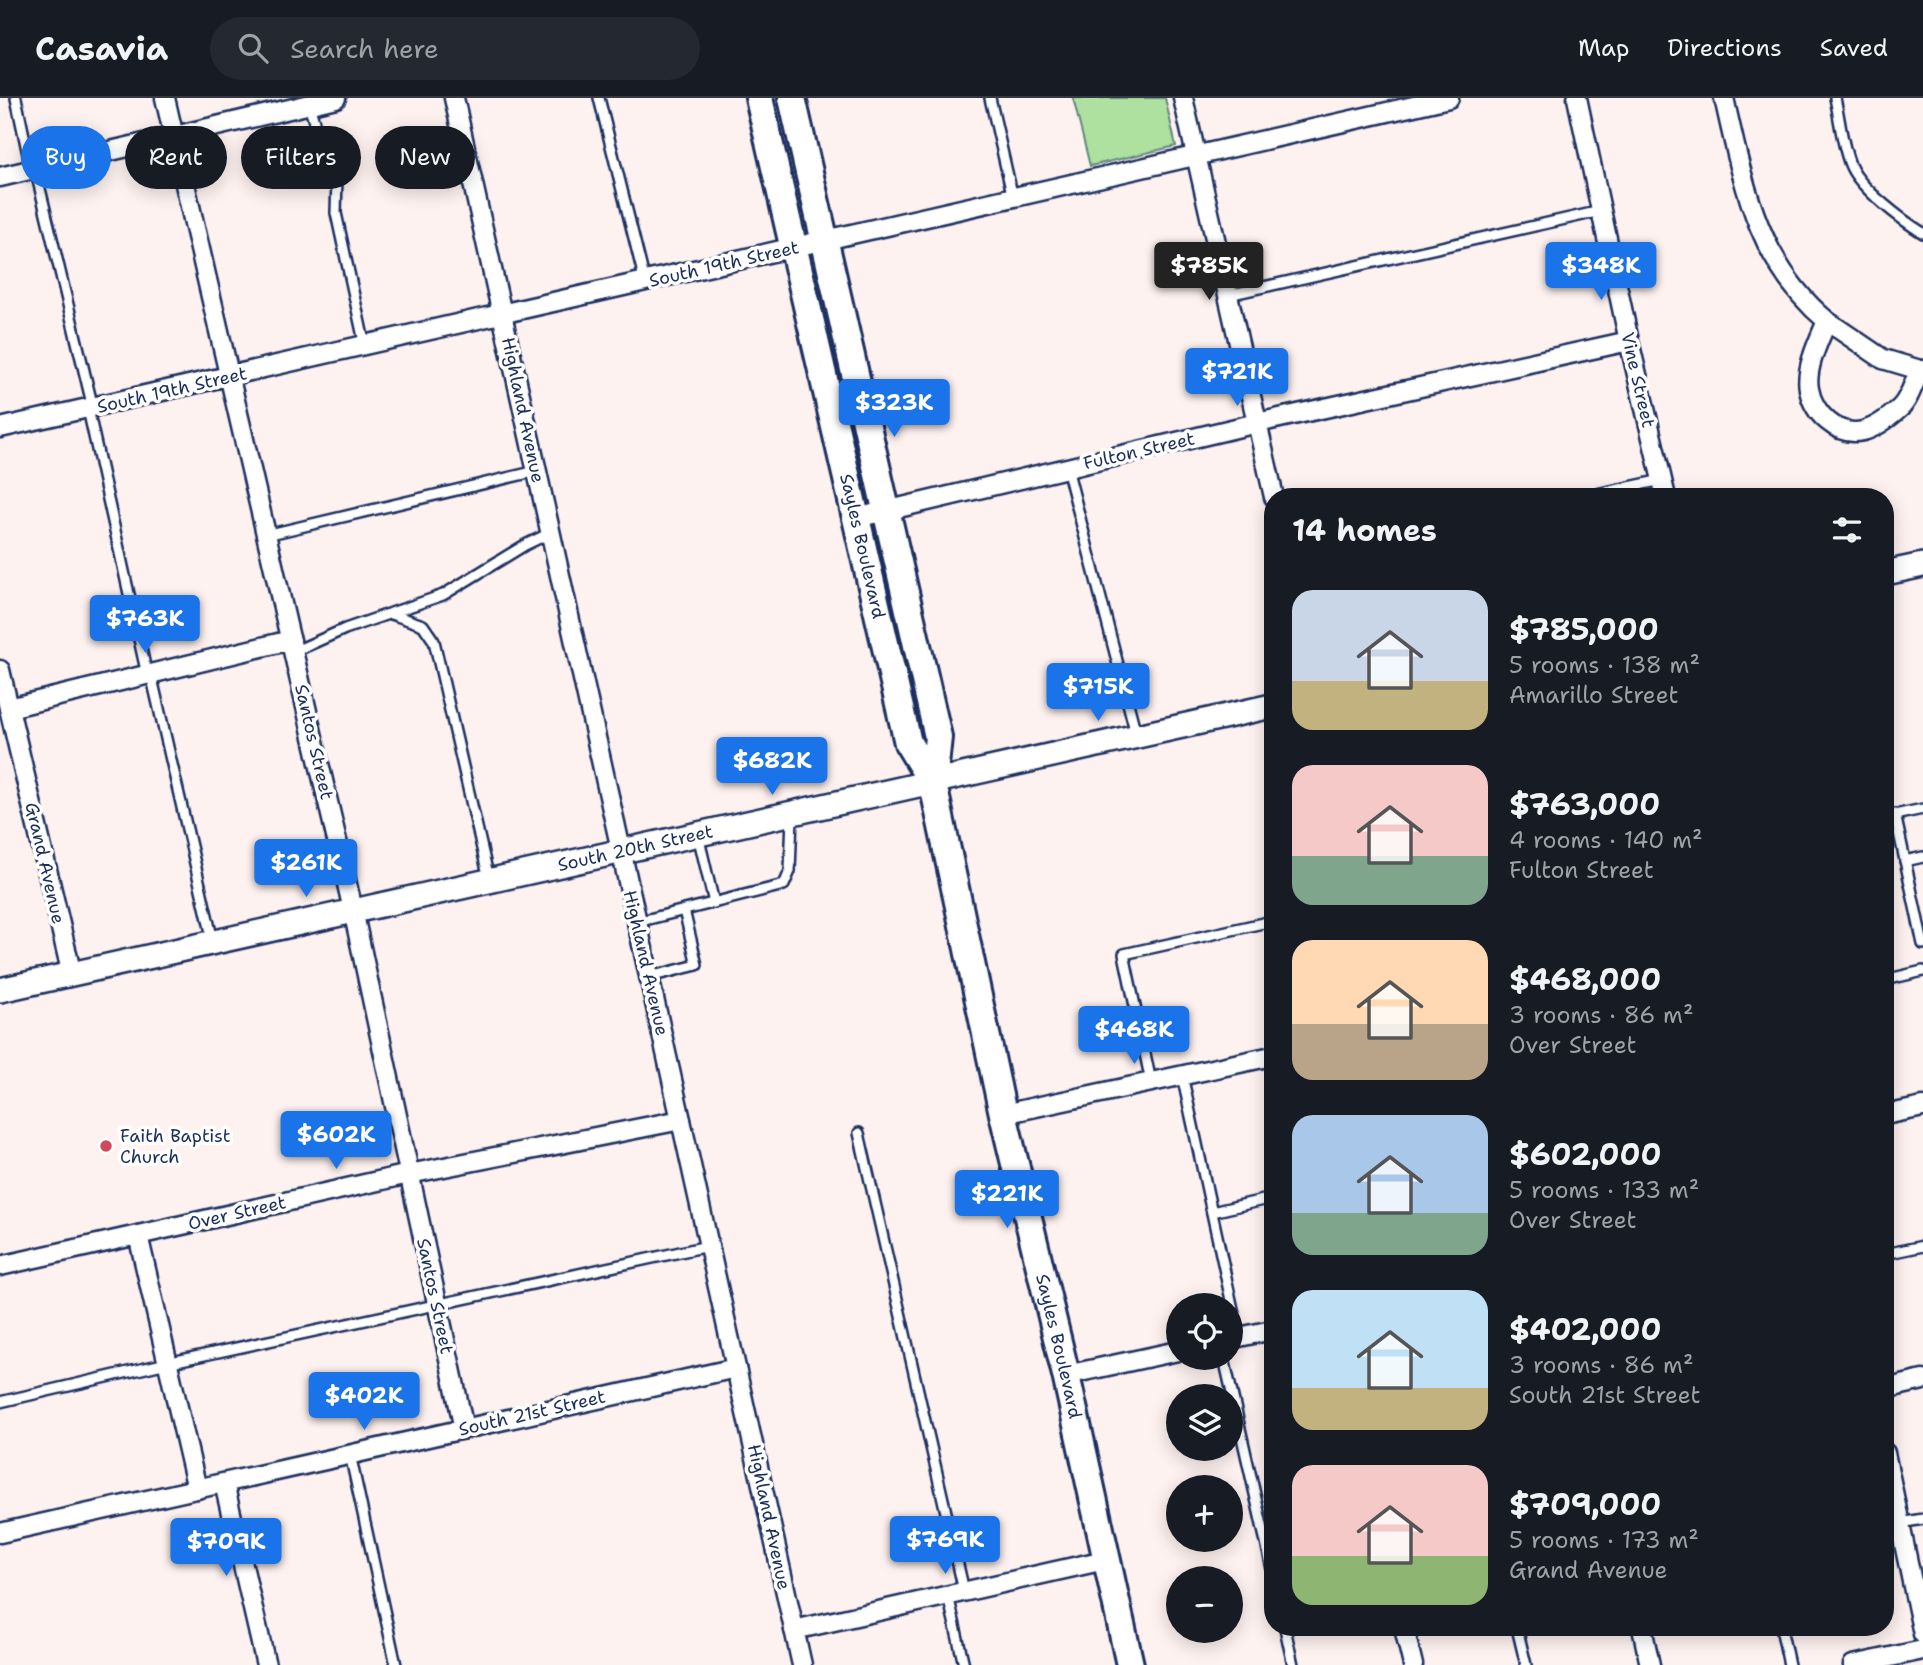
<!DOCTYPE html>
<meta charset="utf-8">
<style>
body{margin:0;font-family:"Shantell Sans",sans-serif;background:#242831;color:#f1f3f6;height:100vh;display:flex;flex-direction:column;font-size:26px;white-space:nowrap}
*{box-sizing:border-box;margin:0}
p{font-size:23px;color:#9ea1a6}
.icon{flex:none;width:38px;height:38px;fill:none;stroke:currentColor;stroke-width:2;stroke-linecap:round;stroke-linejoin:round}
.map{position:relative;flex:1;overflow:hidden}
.details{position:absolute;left:1264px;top:390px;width:630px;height:1148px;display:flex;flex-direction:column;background:#171b24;border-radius:28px;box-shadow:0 4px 18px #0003}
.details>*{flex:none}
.top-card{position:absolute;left:21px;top:28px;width:665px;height:63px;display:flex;gap:14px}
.fabs{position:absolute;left:1166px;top:1195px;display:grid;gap:14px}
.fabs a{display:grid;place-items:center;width:77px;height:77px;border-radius:50%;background:#171b24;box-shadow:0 4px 18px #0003;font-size:35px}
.price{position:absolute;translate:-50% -60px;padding:0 16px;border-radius:7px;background:#1a73e8;color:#fff;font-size:23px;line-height:46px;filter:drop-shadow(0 2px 4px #0008)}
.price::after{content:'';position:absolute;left:50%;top:42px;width:21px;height:16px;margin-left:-10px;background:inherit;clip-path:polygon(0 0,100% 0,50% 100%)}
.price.current{background:#222;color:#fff}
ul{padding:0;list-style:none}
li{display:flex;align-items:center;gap:21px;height:175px;padding:0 28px}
li span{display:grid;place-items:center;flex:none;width:196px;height:140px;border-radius:21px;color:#555}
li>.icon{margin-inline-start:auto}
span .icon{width:84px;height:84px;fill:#fffc;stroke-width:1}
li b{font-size:30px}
h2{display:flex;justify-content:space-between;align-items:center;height:84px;padding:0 28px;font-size:30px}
.tag{padding:0 24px;border-radius:32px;background:#171b24;box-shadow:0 4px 18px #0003;font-size:24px;line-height:63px}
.tag.current{background:#1a73e8;color:#fff}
header{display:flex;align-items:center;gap:42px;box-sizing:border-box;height:98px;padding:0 35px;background:#171b24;border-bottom:2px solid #363941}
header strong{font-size:33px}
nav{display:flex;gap:38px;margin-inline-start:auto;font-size:24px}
.search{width:490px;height:63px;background:#242831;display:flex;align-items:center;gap:18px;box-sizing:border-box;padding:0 24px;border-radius:38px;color:#9ea1a6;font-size:26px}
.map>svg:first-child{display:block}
</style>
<header>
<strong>Casavia</strong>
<div class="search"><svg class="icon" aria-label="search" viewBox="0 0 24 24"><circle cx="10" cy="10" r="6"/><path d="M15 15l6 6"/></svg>Search here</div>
<nav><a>Map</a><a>Directions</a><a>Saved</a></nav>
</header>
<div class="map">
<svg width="1923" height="1567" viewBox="0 0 1923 1567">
<rect width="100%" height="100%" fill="#fef2f0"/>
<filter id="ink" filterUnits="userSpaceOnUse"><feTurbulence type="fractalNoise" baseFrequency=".0143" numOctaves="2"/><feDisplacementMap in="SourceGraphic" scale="14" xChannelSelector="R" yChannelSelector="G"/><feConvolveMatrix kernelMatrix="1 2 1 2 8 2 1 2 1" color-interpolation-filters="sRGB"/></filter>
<g filter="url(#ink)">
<path fill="#aee0a0" stroke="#64887f" stroke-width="2" d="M 1073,0 L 1165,0 L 1176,48 L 1090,68 Z"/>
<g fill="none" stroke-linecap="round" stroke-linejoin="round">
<defs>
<g id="service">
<path d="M 16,0 L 31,71"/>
<path d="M 599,0 L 645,184"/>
<path d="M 990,0 L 1013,100"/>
<path d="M 1835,0 C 1840,22 1842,49 1851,69 C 1861,91 1902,122 1923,135"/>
<path d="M 309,6 L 320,46 L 337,80 L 336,115 L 365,248"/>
<path d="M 35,70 L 93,310"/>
<path d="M 1228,197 L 1601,113"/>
<path d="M 88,311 L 147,577"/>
<path d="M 1067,370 L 1136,636"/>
<path d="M 1582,399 L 1662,382"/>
<path d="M 266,437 L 537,373"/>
<path d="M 391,516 L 423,527 L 434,543 L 489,781"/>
<path d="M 293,554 L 345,531 L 443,497 L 525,447 L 550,435"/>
<path d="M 151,576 L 213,843"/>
<path d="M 1895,716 L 1923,846"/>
<path d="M 1885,719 L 1923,711"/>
<path d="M 698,737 L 714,805"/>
<path d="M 1905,763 L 1923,759"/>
<path d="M 637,824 L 784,787 L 790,773 L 792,718"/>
<path d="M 649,879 L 697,867 L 684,812"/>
<path d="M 1885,882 L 1923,873"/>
<path d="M 1182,977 L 1239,1239"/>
<path d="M 1151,984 L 1124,856 L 1272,823"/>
<path d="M 859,1035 L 964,1493"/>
<path d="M 1212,1114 L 1272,1100"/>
<path d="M 1885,1156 L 1923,1148"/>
<path d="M 1224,1260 L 1272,1471"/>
<path d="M 0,1304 L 167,1265 L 708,1148"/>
<path d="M 350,1356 L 396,1567"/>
<path d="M 1900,1425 L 1923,1421"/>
<path d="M 948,1497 L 964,1567"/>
<path d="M 1285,1530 L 1293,1567"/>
<path d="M 1517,1530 L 1526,1567"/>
<path d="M 1781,1530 L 1789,1567"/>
</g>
<g id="minor">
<path d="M 165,0 L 353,812 L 464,1331"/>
<path d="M 454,0 L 802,1567"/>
<path d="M 1183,0 L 1274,399"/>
<path d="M 1577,0 L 1629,243 L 1666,399"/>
<path d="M 1724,0 C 1743,83 1757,165 1827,223 C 1819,242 1805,270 1809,291 C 1813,315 1837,339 1863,333 C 1875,330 1890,319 1900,310 C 1909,302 1914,284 1920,272 L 1923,272"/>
<path d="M 0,79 L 336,0"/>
<path d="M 1827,223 L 1883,261 L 1920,272"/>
<path d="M 0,330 L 1449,0"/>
<path d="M 856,420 L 1257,325 L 1629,243"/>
<path d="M 0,572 L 72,877"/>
<path d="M 9,610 L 291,542"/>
<path d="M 1003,1016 L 1272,958"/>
<path d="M 1885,1017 L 1923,1009"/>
<path d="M 138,1137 L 197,1391"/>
<path d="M 0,1168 L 409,1076 L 681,1022"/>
<path d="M 1230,1241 L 1272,1232"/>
<path d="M 1066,1277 L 1178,1253"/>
<path d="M 1885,1291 L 1923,1282"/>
<path d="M 1885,1355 L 1923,1536"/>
<path d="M 224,1385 L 266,1567"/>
<path d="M 0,1435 L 736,1270"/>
<path d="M 1404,1530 L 1413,1567"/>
<path d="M 1642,1530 L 1650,1567"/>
<path d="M 794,1532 L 1105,1462"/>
<path d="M 1853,1567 L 1923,1552"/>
</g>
<g id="tertiary">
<path d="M 1885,475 L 1923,467"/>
<path id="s1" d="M 0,892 L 1272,608"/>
</g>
<g id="secondary">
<path id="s2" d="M 759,0 L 908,645 L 933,686"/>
<path id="s3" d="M 792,0 L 938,639 L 933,686 L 1003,1016 L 1066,1277 L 1130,1567"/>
</g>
</defs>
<use href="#service" stroke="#1b2f5e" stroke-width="14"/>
<use href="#minor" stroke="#1b2f5e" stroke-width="23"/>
<use href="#tertiary" stroke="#1b2f5e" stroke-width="28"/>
<use href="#secondary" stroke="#1b2f5e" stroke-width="32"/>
<use href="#service" stroke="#fff" stroke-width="9"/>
<use href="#minor" stroke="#fff" stroke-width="18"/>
<use href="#tertiary" stroke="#fff" stroke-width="23"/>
<use href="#secondary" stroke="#fff" stroke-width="26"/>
</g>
</g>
<circle fill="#d1495b" stroke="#fff" stroke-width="2.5" cx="106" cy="1048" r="7"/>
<g text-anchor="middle" stroke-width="7" stroke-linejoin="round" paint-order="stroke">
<g font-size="18" fill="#1b2f5e" stroke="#fff">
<text transform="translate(724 166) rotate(-13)" y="6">South 19th Street</text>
<text transform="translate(1638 282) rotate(77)" y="6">Vine Street</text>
<text transform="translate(172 292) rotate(-13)" y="6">South 19th Street</text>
<text transform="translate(523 312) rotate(78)" y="6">Highland Avenue</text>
<text transform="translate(1139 353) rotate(-13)" y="6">Fulton Street</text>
<text dy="6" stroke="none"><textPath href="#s2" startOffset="460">Sayles Boulevard</textPath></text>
<text transform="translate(314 644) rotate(77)" y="6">Santos Street</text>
<text dy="6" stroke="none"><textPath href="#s1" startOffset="651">South 20th Street</textPath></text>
<text transform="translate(45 765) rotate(77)" y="6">Grand Avenue</text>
<text transform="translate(646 865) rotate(77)" y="6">Highland Avenue</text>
<text transform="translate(237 1115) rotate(-13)" y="6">Over Street</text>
<text transform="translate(435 1198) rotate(78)" y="6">Santos Street</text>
<text dy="6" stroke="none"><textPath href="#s3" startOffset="1279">Sayles Boulevard</textPath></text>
<text transform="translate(532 1315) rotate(-13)" y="6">South 21st Street</text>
<text transform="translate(769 1419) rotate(78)" y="6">Highland Avenue</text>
</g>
<g font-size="18" fill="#1b2f5e" stroke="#fff" text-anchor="start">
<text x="120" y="1044">Faith Baptist<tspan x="120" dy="21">Church</tspan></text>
</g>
</g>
</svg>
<div class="fabs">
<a><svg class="icon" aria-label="locate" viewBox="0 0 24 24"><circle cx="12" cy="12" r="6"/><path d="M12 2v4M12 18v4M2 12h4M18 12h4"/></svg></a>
<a><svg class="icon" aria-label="layers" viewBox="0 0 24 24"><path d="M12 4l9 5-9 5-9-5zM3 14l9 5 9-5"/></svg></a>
<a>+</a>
<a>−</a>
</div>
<b class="price current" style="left:1209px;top:204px">$785K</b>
<b class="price" style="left:1601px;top:204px">$348K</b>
<b class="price" style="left:1237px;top:310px">$721K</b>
<b class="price" style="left:894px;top:341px">$323K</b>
<b class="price" style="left:145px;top:557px">$763K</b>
<b class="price" style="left:1098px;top:625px">$715K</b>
<b class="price" style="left:772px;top:699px">$682K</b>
<b class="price" style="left:306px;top:801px">$261K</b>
<b class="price" style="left:1134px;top:968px">$468K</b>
<b class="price" style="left:336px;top:1073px">$602K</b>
<b class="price" style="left:1007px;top:1132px">$221K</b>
<b class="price" style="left:364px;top:1334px">$402K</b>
<b class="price" style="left:945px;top:1478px">$769K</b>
<b class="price" style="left:226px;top:1480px">$709K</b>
<div class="top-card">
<a class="tag current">Buy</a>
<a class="tag">Rent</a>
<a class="tag">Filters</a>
<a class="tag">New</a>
</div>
<section class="details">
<h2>14 homes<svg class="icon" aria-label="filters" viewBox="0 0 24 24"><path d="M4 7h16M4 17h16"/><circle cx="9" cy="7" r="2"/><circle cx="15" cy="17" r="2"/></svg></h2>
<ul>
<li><span style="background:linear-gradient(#c9d6e8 65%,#c2b280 0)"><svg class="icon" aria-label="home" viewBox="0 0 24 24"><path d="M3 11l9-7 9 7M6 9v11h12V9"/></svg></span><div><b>$785,000</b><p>5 rooms · 138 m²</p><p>Amarillo Street</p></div></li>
<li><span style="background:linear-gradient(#f6c9c9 65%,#7fa58c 0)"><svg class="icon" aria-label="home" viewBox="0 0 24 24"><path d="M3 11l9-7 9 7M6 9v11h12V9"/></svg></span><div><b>$763,000</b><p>4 rooms · 140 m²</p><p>Fulton Street</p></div></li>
<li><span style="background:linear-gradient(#ffd9b3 60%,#b9a48a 0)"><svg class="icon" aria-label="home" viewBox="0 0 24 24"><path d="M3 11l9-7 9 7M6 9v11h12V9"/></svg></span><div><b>$468,000</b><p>3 rooms · 86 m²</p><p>Over Street</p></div></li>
<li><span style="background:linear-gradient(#a9c7e8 70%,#7fa58c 0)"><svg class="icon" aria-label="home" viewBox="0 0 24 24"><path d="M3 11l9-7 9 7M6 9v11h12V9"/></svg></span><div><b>$602,000</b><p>5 rooms · 133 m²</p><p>Over Street</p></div></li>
<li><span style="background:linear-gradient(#bfe0f5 70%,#c2b280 0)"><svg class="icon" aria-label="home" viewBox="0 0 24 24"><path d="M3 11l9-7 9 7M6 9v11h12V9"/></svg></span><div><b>$402,000</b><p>3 rooms · 86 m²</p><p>South 21st Street</p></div></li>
<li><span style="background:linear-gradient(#f6c9c9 65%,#8fb573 0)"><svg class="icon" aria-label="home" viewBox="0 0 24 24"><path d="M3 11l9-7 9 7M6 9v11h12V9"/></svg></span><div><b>$709,000</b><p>5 rooms · 173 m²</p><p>Grand Avenue</p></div></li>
</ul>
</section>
</div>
